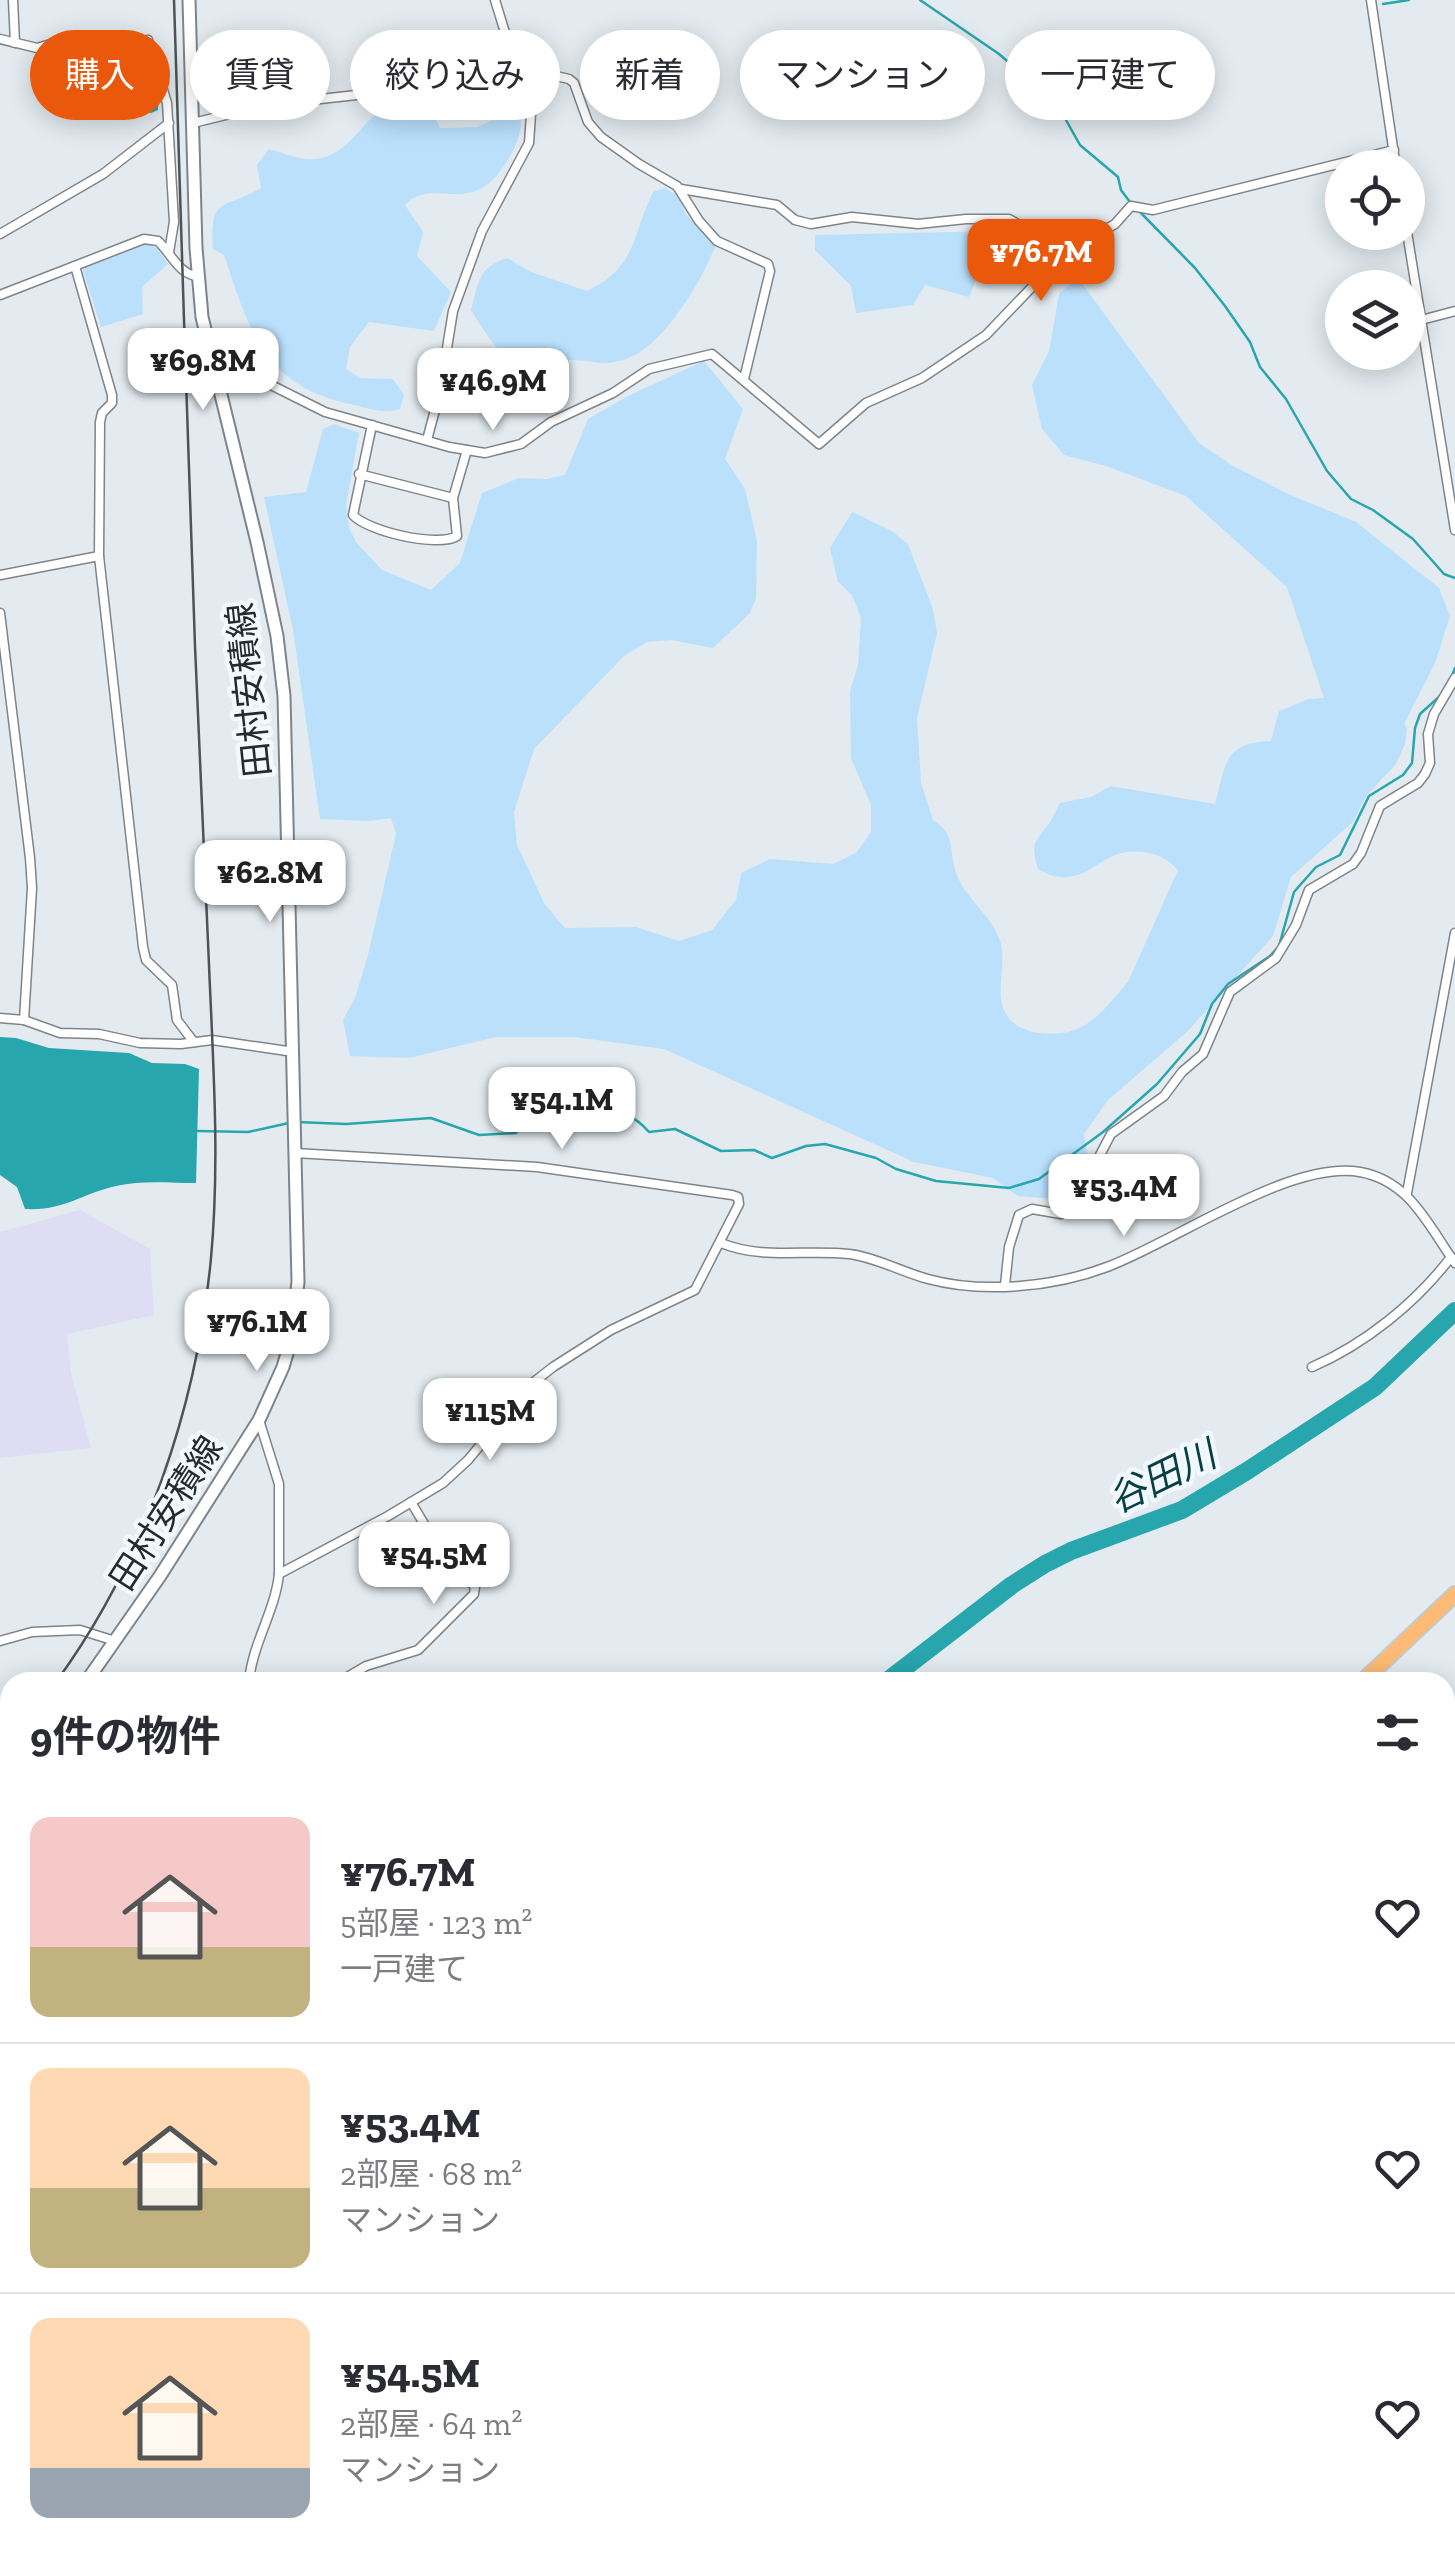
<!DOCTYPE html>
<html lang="ja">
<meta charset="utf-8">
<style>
body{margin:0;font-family:"Zilla Slab","Noto Sans JP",serif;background:#f7f7f7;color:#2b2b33;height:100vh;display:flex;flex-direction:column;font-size:38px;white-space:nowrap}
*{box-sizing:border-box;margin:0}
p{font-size:32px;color:#7c7c81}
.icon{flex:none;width:55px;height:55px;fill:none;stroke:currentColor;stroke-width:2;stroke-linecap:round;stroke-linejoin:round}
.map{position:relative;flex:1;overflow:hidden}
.drawer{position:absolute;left:0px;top:1672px;width:1455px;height:892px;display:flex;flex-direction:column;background:#fff;border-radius:30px 30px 0 0;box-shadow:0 5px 25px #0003}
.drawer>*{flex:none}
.top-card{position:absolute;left:30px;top:30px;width:1395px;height:90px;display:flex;gap:20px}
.controls{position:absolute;left:1325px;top:150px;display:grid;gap:20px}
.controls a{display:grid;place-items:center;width:100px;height:100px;border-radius:50%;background:#fff;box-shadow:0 5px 25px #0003;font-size:50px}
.price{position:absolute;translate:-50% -85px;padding:0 22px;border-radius:20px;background:#fff;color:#222;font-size:32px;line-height:65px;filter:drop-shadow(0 2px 5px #0008)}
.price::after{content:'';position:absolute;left:50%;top:60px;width:30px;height:22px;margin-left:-15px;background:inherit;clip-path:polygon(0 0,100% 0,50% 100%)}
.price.active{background:#ea580c;color:#fff}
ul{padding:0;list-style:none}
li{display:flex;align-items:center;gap:30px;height:250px;padding:0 30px}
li+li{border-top:2px solid #e1e1e2}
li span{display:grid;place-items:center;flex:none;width:280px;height:200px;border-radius:20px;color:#555}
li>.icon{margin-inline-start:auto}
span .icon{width:120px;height:120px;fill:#fffc;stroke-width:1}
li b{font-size:42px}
h2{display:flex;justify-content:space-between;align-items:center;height:120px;padding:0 30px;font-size:42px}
.pill{padding:0 35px;border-radius:45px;background:#fff;box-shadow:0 5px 25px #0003;font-size:35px;line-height:90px}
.pill.active{background:#ea580c;color:#fff}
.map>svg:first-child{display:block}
</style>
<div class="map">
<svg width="1455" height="2563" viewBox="0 0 1455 2563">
<rect width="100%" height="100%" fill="#e3ebf0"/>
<path fill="#dfddf3" d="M 80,1210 L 150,1249 L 154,1315 L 67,1334 L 71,1373 L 91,1448 L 0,1458 L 0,1232 Z"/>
<g fill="#bae0fc">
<path d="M 412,95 L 430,108 L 440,128 L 477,127 L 497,118 L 521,119 C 521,137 515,148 506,163 C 469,221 434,174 405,205 L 423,232 L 417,256 L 451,292 L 434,331 L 369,322 L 350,347 L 346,369 L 360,378 L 393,379 L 404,395 L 400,409 C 383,414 371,409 354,405 C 265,387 250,333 224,255 L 213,249 C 209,195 224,210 261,188 L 257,165 L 269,149 C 283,153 302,161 316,159 C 356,155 366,103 412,95 Z"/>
<path d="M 665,188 L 678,196 L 686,215 L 717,241 C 705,277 662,350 623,360 C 600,367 590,359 570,360 C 504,363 507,367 471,310 C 479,282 477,268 507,258 L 531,272 L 587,291 C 639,266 631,235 653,192 Z"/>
<path d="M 995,231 L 969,297 L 925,285 L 913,305 L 856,313 L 851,286 L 815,250 L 815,235 Z"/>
<path d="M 145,243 L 157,248 L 168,264 L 142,287 L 143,314 L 101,327 L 83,270 L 86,266 Z"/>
<path d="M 1078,278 L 1199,443 L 1233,466 L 1288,494 L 1356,522 L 1439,588 L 1450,616 L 1435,663 L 1404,724 L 1407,728 L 1405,744 L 1396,764 L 1366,796 L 1353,822 L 1291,877 L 1273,936 L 1188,1031 L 1108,1100 L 1084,1134 L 1089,1168 L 1080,1187 L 1054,1199 L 1018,1196 L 993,1178 L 914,1162 L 664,1049 L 574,1037 L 496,1037 L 409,1058 L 350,1056 L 343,1020 L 355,998 L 368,955 L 396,834 L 391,818 L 369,821 L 320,819 L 293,630 L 264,497 L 306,492 L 323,429 L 334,424 L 359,433 L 346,506 L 349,528 L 356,542 L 382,570 L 431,590 L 460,563 L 482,493 L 519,478 L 547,479 L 565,475 L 588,419 L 630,395 L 704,361 L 743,409 L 725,459 L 745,489 L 757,541 L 756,598 L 750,613 L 713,648 L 671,640 L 647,642 L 624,656 L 534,749 L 514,812 L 517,845 L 544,903 L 565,928 L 636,927 L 679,941 L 712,930 L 736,900 L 741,873 L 770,859 L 833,864 L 856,853 L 871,832 L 871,805 L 851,758 L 850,691 L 858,665 L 861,618 L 852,595 L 838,582 L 830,548 L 852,512 L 890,530 L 908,544 L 933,609 L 937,633 L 917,718 L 921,783 L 933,820 C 956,833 949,852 956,873 C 965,898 990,914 999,938 C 1009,961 993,992 1006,1014 C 1017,1035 1058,1038 1077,1029 C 1097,1021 1113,999 1128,982 L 1178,870 C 1168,859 1158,854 1143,852 C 1103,847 1093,880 1060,877 C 1053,877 1044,872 1038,869 C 1031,843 1033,845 1048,825 C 1053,818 1056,810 1060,803 L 1091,797 L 1111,786 L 1215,804 C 1226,764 1223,743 1271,741 L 1279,711 L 1309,699 L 1324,698 L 1287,587 L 1186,496 L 1106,466 L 1064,455 L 1042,429 L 1032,385 L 1049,351 L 1059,294 Z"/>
<path d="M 1455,1858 L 1455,1968 L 1445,1972 L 1445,1859 Z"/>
<path d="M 935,2555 L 1033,2555 L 1034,2563 L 1001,2563 L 995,2559 C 973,2563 955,2563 935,2555 Z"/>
</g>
<g fill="#28a6ae">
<path d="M 140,54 L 146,56 L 159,93 L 158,110 L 151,113 L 136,110 C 123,92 111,75 128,55 Z"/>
<path d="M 0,1037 L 16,1038 L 49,1048 L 129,1053 L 152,1063 L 185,1064 L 199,1069 L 196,1183 C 169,1183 142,1180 116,1186 C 80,1194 65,1211 25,1209 L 17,1187 L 0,1175 Z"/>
</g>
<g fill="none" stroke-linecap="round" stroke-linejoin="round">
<g stroke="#28a6ae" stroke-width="2.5">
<path d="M 920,0 L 999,54 L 1057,104 L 1080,145 L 1118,177 L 1121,190 L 1130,202"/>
<path d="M 1383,4 L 1409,0"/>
<path d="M 1139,211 L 1195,268 L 1225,306 L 1250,342 L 1260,367 L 1286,399 L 1327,471 L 1351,499 L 1373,510 L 1413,539 L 1444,574 L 1455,578"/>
<path d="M 1452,676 L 1455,668"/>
<path d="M 297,1122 L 346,1124 L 431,1118 L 479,1135 L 516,1133 C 519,1130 521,1125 524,1121 C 542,1102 565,1119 585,1118 C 616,1118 624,1104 649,1132 L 675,1129 L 721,1151 L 754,1150 L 772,1158 L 806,1146 L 825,1144 L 876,1158 L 896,1169 L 936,1181 L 1009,1188 L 1039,1179 L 1103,1132 L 1157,1084 L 1200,1034 L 1212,1004 L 1228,984 L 1270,956 L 1279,946 L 1294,892 L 1316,867 L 1340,855 L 1369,796 L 1403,775 L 1412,763 L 1415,728 L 1420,714 L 1440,696"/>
<path d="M 198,1131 L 248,1132 L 289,1123"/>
</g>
<g stroke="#28a6ae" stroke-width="18">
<path d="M 886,1682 L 1012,1585 L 1045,1564 L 1071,1551 L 1182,1510 L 1247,1471 L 1375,1387 L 1455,1311"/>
<path d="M 0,2419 L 10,2418"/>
</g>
<defs>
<g id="minor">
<path d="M 13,0 L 15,43"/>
<path d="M 1371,0 L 1396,168"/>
<path d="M 0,39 L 37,48 L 64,40 L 101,47 L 148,40 L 167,103 L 174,222 L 169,252"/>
<path d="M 534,71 L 569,79 L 574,83 L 588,122 L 601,137 L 639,164 L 677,186 L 699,221 L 717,241 L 768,264 L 770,271 L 744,379"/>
<path d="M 193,123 L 267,105 L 401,90 L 511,52"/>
<path d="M 681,189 L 777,205 L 795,220 L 811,224 L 852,217 L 918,224 L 966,219 L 1009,219 L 1067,252"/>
<path d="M 1407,232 L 1455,530"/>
<path d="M 0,234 L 103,174 L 169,123"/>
<path d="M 0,295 L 144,239 L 158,241 C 171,253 179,275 198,276"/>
<path d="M 1421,320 L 1455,311"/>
<path d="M 215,375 L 247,373 L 325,412 L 449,447 L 485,453 L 521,444 L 551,422 L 613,393 L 649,369 L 712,354 L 819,444 L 866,403 L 922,378 L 986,335 L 1033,286 L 1066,268 L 1069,260 L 1067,252 L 1115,224 L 1131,206 L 1153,210 L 1394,150"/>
<path d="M 372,425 L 353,515 C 367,531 438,548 457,536 L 453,498 L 467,450"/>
<path d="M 427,440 L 440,391 L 453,311 L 482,231 L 529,143 L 534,71 L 511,52 L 495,0"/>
<path d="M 359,474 L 453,498"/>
<path d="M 99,556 L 143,947 L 146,960 L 172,985 L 177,1020 L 193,1041"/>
<path d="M 0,575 L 99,556 L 100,422 L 102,413 L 112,403 L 112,395 L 75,266"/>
<path d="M 0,613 L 30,858 L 32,888 L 24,1020"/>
<path d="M 0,1018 L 24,1020 L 60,1033 L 99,1034 L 140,1043 L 181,1044 L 212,1040 L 294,1052"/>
<path d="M 1407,1193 L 1455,933"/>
<path d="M 721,1243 C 762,1260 806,1249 849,1254 C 875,1257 902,1272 928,1279 C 983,1294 1054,1287 1107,1267 C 1176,1241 1290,1160 1360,1172 C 1410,1181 1428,1225 1455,1263"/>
<path d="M 1005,1285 L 1009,1247 L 1019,1215 L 1032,1209 L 1061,1214 L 1080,1205 L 1092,1194 L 1100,1155 L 1111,1134 L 1164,1096 L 1182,1072 L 1203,1054 L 1230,992 L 1276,958 L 1296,925 L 1309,890 L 1353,864 L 1361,853 L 1380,806 L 1418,783 L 1425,774 L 1430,763 L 1428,734 L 1434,714 L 1455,678"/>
<path d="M 1312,1367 C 1365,1344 1416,1303 1451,1257"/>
<path d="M 259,1420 L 279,1484 L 279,1574"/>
<path d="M 0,1641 L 32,1632 L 80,1630 L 115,1641"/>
<path d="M 249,1682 C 252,1644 275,1612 279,1574 L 388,1516 L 443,1483 L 468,1460 L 530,1385 L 553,1367 L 611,1330 L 695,1290 L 739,1204 L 738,1197 L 732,1195 L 537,1167 L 295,1153"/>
<path d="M 339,1682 L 366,1666 L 418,1650 L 474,1594 L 475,1587 L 436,1544 L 411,1502"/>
<path d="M 1445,1797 L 1455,1788"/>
<path d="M 1445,2198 L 1455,2184"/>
<path d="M 144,2555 L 148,2563"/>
<path d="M 1094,2555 L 1097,2563"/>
<path d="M 1313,2555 L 1313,2563"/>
<path d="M 1334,2555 L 1345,2563"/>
<path d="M 538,2563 L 541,2555"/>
</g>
<g id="secondary">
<path d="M 86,1682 L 160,1576 L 259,1420 L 283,1367 L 291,1340 L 298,1282 L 284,696 L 277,636 L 257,542 L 202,317 L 196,248 L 189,0"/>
<path d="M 0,1807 L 10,1793"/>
</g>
<g id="trunk">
<path d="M 1362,1682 L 1455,1594"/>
<path d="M 379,2563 L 388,2555"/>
</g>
</defs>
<use href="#minor" stroke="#7e8489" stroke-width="11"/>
<use href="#secondary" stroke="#7e8489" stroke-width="15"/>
<use href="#trunk" stroke="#c7c8c8" stroke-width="18"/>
<use href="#minor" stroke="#fff" stroke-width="8"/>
<use href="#secondary" stroke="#fff" stroke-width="11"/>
<use href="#trunk" stroke="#fcba74" stroke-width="14"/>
<g stroke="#4f5356" stroke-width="2.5">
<path d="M 56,1682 C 145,1560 197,1407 211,1258 C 220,1161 213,1062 209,965 C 204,859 200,752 195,646 C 186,431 182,215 174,0"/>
<path d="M 0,1761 L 10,1747"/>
</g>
</g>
<g text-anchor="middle" stroke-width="9" stroke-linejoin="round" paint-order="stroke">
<g font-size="35" fill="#272a2c" stroke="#f1f8fe">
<text transform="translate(249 690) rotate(-96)" y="12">田村安積線</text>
<text transform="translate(166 1513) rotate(-57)" y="12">田村安積線</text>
</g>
<g font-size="38" font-style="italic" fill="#083f43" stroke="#f1f8fe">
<text transform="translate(1162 1477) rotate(-26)" y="13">谷田川</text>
</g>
</g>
</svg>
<div class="controls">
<a><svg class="icon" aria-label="locate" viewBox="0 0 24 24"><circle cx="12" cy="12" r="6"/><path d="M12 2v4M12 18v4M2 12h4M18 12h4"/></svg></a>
<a><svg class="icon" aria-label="layers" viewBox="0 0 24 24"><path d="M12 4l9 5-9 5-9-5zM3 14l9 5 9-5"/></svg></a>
</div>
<b class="price active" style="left:1041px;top:304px">¥76.7M</b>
<b class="price" style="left:203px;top:413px">¥69.8M</b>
<b class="price" style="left:493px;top:433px">¥46.9M</b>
<b class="price" style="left:270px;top:925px">¥62.8M</b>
<b class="price" style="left:562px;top:1152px">¥54.1M</b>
<b class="price" style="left:1124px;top:1239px">¥53.4M</b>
<b class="price" style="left:257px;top:1374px">¥76.1M</b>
<b class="price" style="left:490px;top:1463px">¥115M</b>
<b class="price" style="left:434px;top:1607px">¥54.5M</b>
<div class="top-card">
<a class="pill active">購入</a>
<a class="pill">賃貸</a>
<a class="pill">絞り込み</a>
<a class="pill">新着</a>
<a class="pill">マンション</a>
<a class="pill">一戸建て</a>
</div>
<section class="drawer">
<h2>9件の物件<svg class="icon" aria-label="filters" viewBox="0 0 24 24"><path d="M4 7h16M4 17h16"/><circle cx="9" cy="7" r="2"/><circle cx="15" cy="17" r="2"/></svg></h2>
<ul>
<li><span style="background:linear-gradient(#f6c9c9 65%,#c2b280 0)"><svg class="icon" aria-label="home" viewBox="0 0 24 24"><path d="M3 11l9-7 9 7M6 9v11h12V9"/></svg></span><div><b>¥76.7M</b><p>5部屋 · 123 m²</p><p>一戸建て</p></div><svg class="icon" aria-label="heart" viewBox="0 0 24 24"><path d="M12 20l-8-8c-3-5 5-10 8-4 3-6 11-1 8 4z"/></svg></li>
<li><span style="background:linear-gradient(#ffd9b3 60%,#c2b280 0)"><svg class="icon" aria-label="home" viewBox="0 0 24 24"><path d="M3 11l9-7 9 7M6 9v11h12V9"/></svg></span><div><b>¥53.4M</b><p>2部屋 · 68 m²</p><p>マンション</p></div><svg class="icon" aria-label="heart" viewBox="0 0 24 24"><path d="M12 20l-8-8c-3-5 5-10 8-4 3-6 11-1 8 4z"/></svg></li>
<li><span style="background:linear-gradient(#ffd9b3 75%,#9aa5b1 0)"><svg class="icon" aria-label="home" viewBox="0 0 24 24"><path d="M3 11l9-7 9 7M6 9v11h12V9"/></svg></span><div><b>¥54.5M</b><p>2部屋 · 64 m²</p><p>マンション</p></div><svg class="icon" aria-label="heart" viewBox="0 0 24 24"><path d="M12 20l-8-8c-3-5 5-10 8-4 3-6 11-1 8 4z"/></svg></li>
</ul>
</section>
</div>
